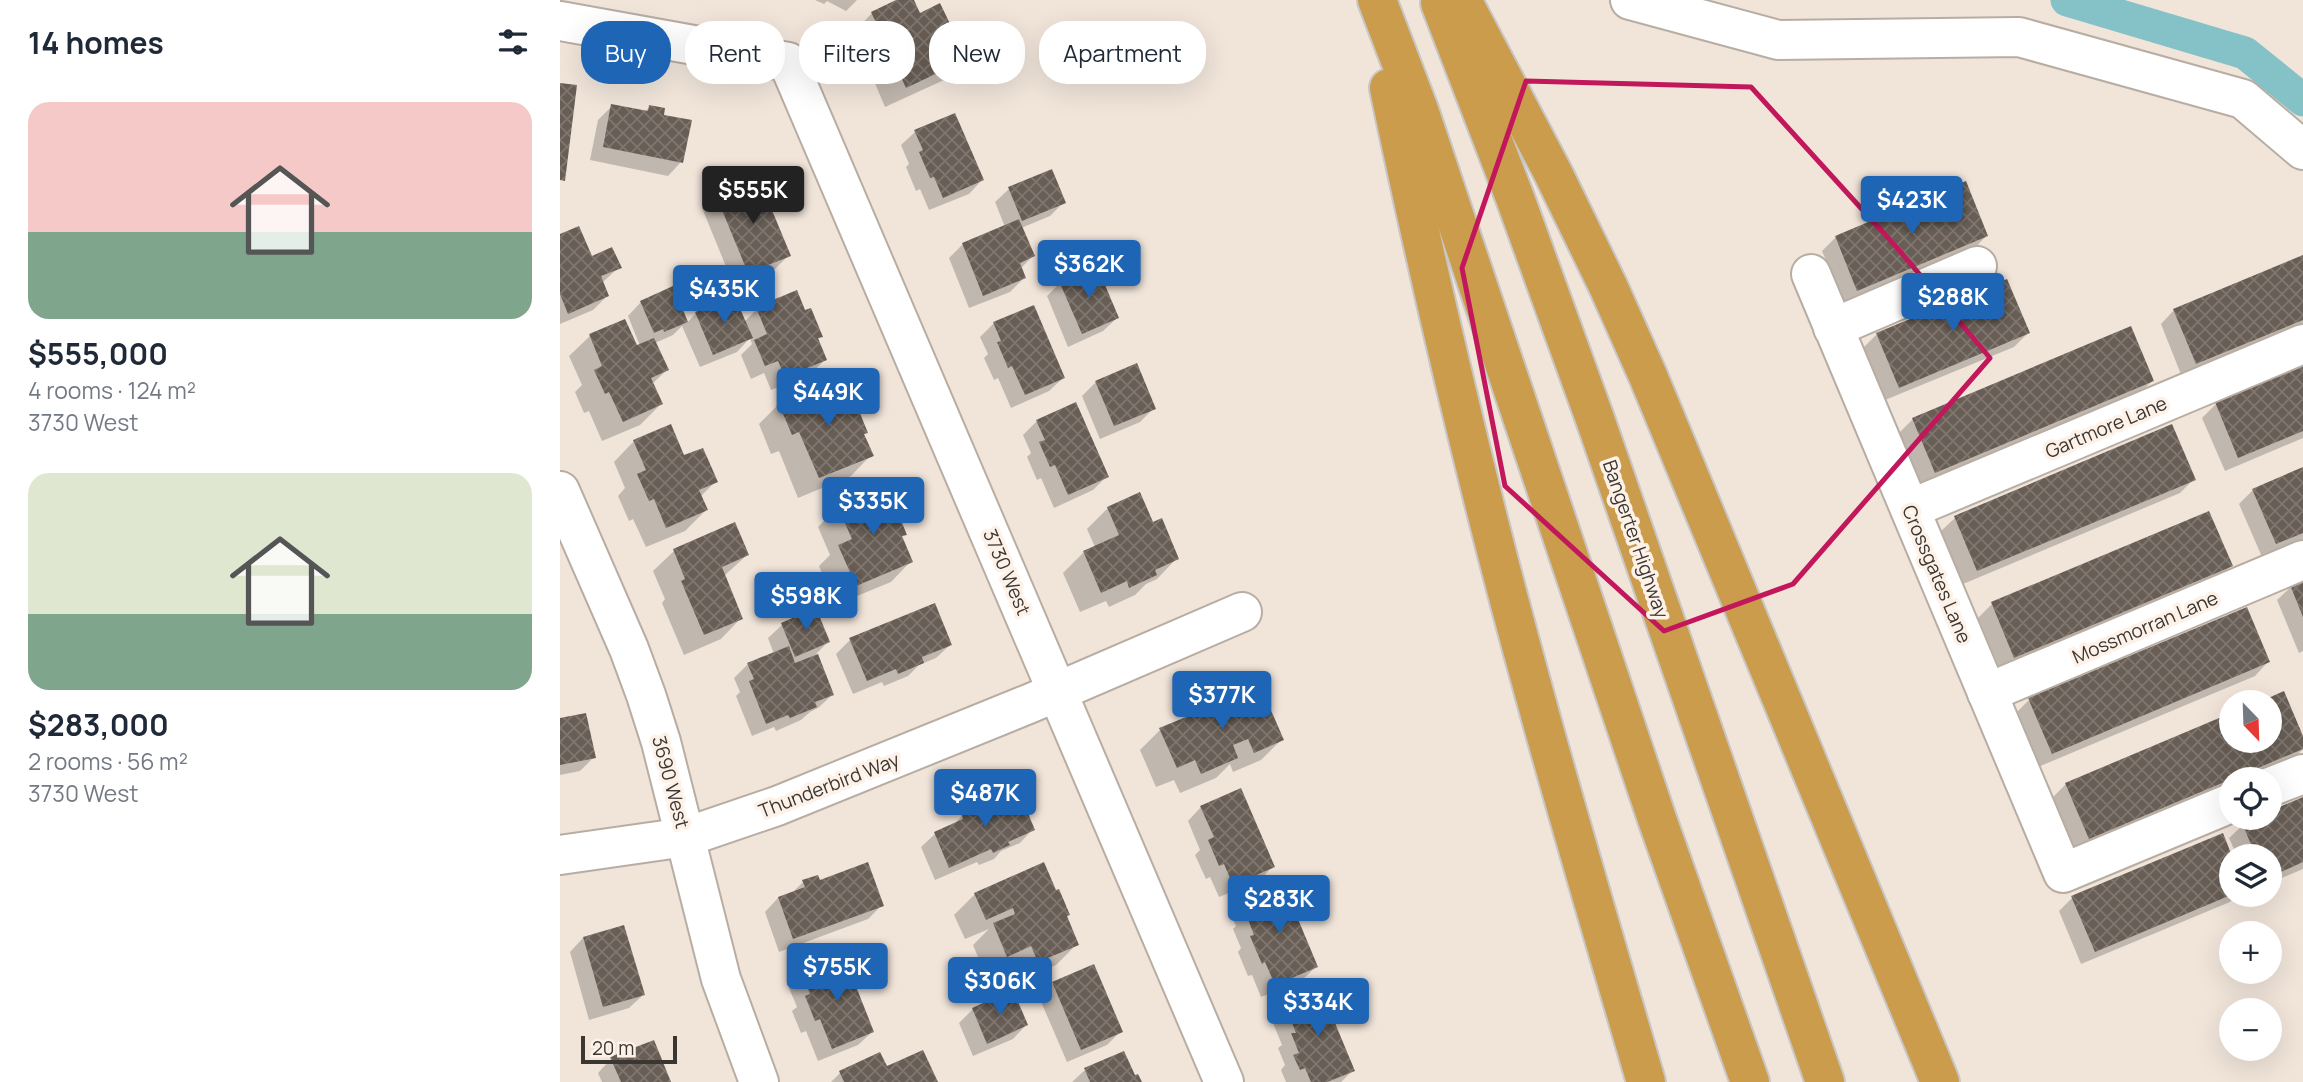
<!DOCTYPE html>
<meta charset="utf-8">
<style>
body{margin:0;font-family:Manrope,sans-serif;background:#f6f6f7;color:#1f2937;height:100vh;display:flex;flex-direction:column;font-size:26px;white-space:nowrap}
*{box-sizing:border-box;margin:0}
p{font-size:23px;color:#747a83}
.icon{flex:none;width:38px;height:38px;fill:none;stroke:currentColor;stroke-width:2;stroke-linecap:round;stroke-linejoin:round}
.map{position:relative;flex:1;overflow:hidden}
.side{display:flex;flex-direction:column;background:#fff;width:560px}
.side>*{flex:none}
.hud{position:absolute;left:21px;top:21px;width:665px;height:63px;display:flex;gap:14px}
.needle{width:46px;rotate:157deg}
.buttons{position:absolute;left:1659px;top:690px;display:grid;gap:14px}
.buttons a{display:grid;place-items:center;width:63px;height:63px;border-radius:50%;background:#fff;box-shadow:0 7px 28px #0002;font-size:35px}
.scale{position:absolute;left:21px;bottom:18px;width:96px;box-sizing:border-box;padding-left:7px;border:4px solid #3a3632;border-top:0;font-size:19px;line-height:24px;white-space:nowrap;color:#3a3632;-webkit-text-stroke:5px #fef2e8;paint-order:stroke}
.price{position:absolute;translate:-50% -60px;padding:0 16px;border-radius:7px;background:#1e65b5;color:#fff;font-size:23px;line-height:46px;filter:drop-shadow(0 2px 4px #0008)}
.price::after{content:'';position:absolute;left:50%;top:42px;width:21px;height:16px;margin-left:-10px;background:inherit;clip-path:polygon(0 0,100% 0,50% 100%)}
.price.on{background:#222;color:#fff}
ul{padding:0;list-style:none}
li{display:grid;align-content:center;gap:14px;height:371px;padding:0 28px}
li span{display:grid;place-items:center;height:217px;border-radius:21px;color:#555}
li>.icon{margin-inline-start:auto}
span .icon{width:126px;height:126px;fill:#fffc;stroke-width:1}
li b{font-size:30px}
h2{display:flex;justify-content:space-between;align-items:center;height:84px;padding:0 28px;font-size:30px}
.pill{padding:0 24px;border-radius:28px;background:#fff;box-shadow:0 7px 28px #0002;font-size:24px;line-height:63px}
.pill.on{background:#1e65b5;color:#fff}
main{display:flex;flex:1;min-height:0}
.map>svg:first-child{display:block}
</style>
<main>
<section class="side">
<h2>14 homes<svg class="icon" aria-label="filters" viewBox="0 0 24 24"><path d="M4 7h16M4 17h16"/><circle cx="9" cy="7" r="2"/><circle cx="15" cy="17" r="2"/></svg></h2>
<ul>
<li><span style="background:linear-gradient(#f6c9c9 60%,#7fa58c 0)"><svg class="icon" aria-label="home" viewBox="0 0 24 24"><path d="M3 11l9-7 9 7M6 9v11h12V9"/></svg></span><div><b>$555,000</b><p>4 rooms · 124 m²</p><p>3730 West</p></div></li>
<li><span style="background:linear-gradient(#dfe7d0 65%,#7fa58c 0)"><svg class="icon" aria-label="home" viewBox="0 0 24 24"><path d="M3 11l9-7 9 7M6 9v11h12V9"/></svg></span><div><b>$283,000</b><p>2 rooms · 56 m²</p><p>3730 West</p></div></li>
</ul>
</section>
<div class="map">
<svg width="1743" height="1082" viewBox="0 0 1743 1082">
<defs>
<pattern id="building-cross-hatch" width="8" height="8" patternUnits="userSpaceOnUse" patternTransform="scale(1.75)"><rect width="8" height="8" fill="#685e55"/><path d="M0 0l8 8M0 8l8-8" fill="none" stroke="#7f7770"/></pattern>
</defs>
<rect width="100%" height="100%" fill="#f1e5da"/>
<g fill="#0003">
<path d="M 255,0 L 297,0 L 286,11 L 267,1 L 264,4 Z"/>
<path d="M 340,0 L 352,0 L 360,15 L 404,59 L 384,80 L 325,107 L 314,81 L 309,83 L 303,72 L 308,67 L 292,34 L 312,13 Z"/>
<path d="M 52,106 L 84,112 L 90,107 L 102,116 L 121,162 L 108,176 L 30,160 L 38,120 Z"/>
<path d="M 355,132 L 422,180 L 409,194 L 369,210 L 360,189 L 356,191 L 346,167 L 349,164 L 341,145 Z"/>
<path d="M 191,180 L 203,206 L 229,255 L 215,269 L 174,286 L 142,208 L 156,194 Z"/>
<path d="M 449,189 L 504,202 L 490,216 L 461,228 L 473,256 L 460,269 L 464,278 L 450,292 L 409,308 L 389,258 L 403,244 L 445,227 L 435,202 Z"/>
<path d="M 0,236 L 31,258 L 59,267 L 42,283 L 47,296 L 33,310 L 0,324 Z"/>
<path d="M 1426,236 L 1413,250 L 1284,303 L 1262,251 L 1276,237 Z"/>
<path d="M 1743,256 L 1743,326 L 1622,377 L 1601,324 L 1614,310 Z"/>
<path d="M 500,283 L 557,318 L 543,331 L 508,347 L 487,296 Z"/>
<path d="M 113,289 L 127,323 L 136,313 L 184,322 L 197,309 L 244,312 L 261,336 L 257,340 L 265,360 L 251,373 L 211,390 L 204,373 L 191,379 L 181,355 L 192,344 L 190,338 L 177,352 L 140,367 L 122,326 L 113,335 L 95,343 L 107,370 L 92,384 L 101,404 L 80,425 L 42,441 L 29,411 L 24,413 L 15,392 L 22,385 L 9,356 L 30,336 L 76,348 L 80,346 L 68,316 L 81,302 Z"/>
<path d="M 434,323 L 503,378 L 489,391 L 451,408 L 438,378 L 434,380 L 424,358 L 428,354 L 420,337 Z"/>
<path d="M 1468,333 L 1454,347 L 1325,400 L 1303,348 L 1317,334 Z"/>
<path d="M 1743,367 L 1743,438 L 1665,471 L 1642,418 L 1656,404 Z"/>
<path d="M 1592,381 L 1578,395 L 1361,486 L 1339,433 L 1353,419 Z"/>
<path d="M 536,382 L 594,408 L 580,422 L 540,439 L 522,396 Z"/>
<path d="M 219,404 L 285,407 L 306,432 L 303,435 L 311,455 L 291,476 L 238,498 L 219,451 L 211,454 L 199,424 Z"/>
<path d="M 477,421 L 547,476 L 533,490 L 494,508 L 481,478 L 477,480 L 467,457 L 471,453 L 463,435 Z"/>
<path d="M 1611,427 L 1634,479 L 1620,493 L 1403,584 L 1381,531 L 1395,518 Z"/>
<path d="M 74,441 L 123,458 L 155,482 L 140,497 L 146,510 L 125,531 L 86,547 L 73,519 L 69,521 L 58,496 L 65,488 L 54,462 Z"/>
<path d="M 1743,469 L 1743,540 L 1702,557 L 1679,504 L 1693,490 Z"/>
<path d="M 278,507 L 344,534 L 341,538 L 351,561 L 331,582 L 275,605 L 259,566 L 270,555 L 258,527 Z"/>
<path d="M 548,508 L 592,524 L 617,558 L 597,579 L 586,584 L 575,595 L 549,607 L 546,601 L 520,612 L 503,573 L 524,552 L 535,547 L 527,529 Z"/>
<path d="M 1649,513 L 1671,566 L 1657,579 L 1440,670 L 1418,618 L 1432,604 Z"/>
<path d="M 175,525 L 187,555 L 164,576 L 181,618 L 161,639 L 124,655 L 102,603 L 105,599 L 93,571 L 114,551 Z"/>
<path d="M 1743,581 L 1743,651 L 1739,653 L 1717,600 L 1731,587 Z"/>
<path d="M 222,625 L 268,642 L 256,654 L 272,695 L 258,708 L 250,712 L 241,720 L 216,731 L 214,727 L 192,736 L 176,696 L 180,692 L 174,678 L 188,664 L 214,654 L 208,638 Z"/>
<path d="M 290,640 L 390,645 L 376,658 L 359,665 L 348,676 L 324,686 L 322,682 L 293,694 L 276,654 Z"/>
<path d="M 1708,662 L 1695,676 L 1478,767 L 1455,714 L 1469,700 Z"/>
<path d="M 1723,694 L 1743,741 L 1743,749 L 1732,760 L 1688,779 L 1671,779 L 1671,786 L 1515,851 L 1492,798 L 1506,784 L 1671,715 L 1671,740 L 1710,740 L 1710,702 Z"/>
<path d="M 631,712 L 722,739 L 701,760 L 673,772 L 670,764 L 656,778 L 620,793 L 614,780 L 596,787 L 580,750 L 600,730 L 623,720 Z"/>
<path d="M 0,720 L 34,757 L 20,771 L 0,775 Z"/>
<path d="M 1743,799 L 1743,869 L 1710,883 L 1710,856 L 1677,856 L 1669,838 L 1683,825 L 1710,817 L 1710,813 Z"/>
<path d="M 641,807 L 713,866 L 700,880 L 659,897 L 650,877 L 646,879 L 635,855 L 640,850 L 628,821 Z"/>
<path d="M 402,816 L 473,829 L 460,843 L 441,851 L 434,859 L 419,865 L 417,862 L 375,880 L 361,847 L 375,834 L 391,827 Z"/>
<path d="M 1671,859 L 1671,894 L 1677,894 L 1670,902 L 1521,964 L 1499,911 L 1512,898 Z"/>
<path d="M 483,865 L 517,944 L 496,965 L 458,982 L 451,965 L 426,976 L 413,945 L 429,929 L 405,939 L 394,915 L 415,894 Z"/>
<path d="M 243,882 L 259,882 L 322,905 L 308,919 L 219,952 L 205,912 L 218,898 L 232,893 Z"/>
<path d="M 685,901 L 756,967 L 742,980 L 701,997 L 692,975 L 688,976 L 678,952 L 681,948 L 673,929 L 676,926 L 671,915 Z"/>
<path d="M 23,938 L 83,995 L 69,1008 L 29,1020 L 10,952 Z"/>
<path d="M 243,974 L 312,1032 L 298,1045 L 258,1061 L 246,1031 L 241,1033 L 232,1011 L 237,1007 L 229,988 Z"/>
<path d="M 493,983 L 561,1031 L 547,1045 L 507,1062 L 479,997 Z"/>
<path d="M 725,1004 L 793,1070 L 781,1082 L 726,1082 L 721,1070 L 725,1065 L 718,1048 L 722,1045 L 711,1018 Z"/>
<path d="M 413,1009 L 466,1025 L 453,1039 L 413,1056 L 399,1023 Z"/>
<path d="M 51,1059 L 110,1082 L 42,1082 L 38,1073 Z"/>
<path d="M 326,1069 L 376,1082 L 271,1082 L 280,1073 Z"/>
<path d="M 525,1070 L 574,1078 L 580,1082 L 512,1082 Z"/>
</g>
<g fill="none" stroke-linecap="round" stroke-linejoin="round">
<path stroke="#85c2c7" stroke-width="33" d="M 1507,0 L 1685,53 L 1743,100"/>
</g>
<g fill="url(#building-cross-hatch)">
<path d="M 336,0 L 354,0 L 360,13 L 380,3 L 407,59 L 346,88 L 334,62 L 329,64 L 323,50 L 328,48 L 311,12 Z"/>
<path d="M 0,83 L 17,85 L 5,181 L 0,180 Z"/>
<path d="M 51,104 L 88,111 L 89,105 L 105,108 L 104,115 L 132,120 L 123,163 L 43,147 Z"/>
<path d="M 395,113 L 424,180 L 383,198 L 374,177 L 370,178 L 359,152 L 363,150 L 354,130 Z"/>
<path d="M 492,169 L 506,203 L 462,221 L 448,187 Z"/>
<path d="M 192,177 L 204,204 L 209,203 L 231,256 L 188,273 L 155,193 Z"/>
<path d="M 1406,181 L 1428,236 L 1297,291 L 1275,236 Z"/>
<path d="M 459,219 L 475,256 L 460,263 L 466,278 L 423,296 L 402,243 Z"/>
<path d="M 19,226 L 32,256 L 52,247 L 62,268 L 41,276 L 49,296 L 8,314 L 0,294 L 0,234 Z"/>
<path d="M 1743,255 L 1743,320 L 1636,364 L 1613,309 Z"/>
<path d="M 537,266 L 559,318 L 522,334 L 499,281 Z"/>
<path d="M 1447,279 L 1470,333 L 1339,388 L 1316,333 Z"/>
<path d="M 113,286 L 128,322 L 104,332 L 103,329 L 94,333 L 80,301 Z"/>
<path d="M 237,290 L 245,310 L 251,308 L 263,337 L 258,338 L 267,360 L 225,377 L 218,361 L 205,366 L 194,340 L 207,334 L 196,307 Z"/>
<path d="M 174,295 L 193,338 L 153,355 L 135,312 Z"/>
<path d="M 474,305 L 505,378 L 465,395 L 452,366 L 448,368 L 437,342 L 441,341 L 433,322 Z"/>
<path d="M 65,319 L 77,345 L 94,338 L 109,370 L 91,378 L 103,404 L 63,422 L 49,392 L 45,394 L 34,370 L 42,366 L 29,334 Z"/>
<path d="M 1571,326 L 1594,381 L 1375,473 L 1352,418 Z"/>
<path d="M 577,363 L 596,409 L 554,426 L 535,381 Z"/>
<path d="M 1743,366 L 1743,431 L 1678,458 L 1655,402 Z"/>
<path d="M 276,379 L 286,405 L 295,401 L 308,433 L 304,434 L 314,456 L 259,478 L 239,432 L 232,435 L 218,402 Z"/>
<path d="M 516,402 L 549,477 L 508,495 L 495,465 L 490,467 L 479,442 L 485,440 L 476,420 Z"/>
<path d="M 111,424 L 124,455 L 143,448 L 158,482 L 139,490 L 148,510 L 106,528 L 94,499 L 89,501 L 77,474 L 86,470 L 73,440 Z"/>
<path d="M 1612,424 L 1636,480 L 1417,571 L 1394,516 Z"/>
<path d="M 1743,467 L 1743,533 L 1716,544 L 1692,489 Z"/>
<path d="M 322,487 L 329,505 L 334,503 L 347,535 L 342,536 L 353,562 L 296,586 L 278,545 L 292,539 L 277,505 Z"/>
<path d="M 580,492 L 593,522 L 602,518 L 619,559 L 595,570 L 597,575 L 569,588 L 567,581 L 541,593 L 523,551 L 559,535 L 547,507 Z"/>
<path d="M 1649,511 L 1673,566 L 1454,658 L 1431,602 Z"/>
<path d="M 175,522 L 189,555 L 162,567 L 183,619 L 144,635 L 121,581 L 125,579 L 113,549 Z"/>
<path d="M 1743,580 L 1743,617 L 1730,585 Z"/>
<path d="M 375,603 L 392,645 L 362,657 L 364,663 L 338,674 L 336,669 L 307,681 L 289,638 Z"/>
<path d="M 1687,607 L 1710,662 L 1492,754 L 1468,698 Z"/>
<path d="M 256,608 L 270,642 L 235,657 L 221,623 Z"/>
<path d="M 229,646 L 235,663 L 258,654 L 274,695 L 255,702 L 257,707 L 230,718 L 228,715 L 206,724 L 189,681 L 194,679 L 187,663 Z"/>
<path d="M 700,685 L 724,740 L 694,753 L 688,739 L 673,745 L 678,758 L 641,774 L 635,760 L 617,768 L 599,728 L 631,715 L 630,711 L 654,700 L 656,704 Z"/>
<path d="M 1724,691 L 1743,736 L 1743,749 L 1529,839 L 1505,783 L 1671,713 L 1671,740 L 1710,740 L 1710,702 L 1699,702 Z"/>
<path d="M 26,713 L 36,758 L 0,765 L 0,718 Z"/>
<path d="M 681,788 L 715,867 L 673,885 L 664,864 L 659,866 L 648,840 L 654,837 L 640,806 Z"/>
<path d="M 458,789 L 475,830 L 448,842 L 450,845 L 433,853 L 431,849 L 389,868 L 374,832 L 403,819 L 401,814 Z"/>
<path d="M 1743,797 L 1743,862 L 1710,877 L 1710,856 L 1696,856 L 1682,823 L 1696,817 L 1710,817 L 1710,811 Z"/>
<path d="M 1663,833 L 1672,856 L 1671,895 L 1535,952 L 1511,896 Z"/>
<path d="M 308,862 L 324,906 L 233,939 L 218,897 L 245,887 L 242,880 L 258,875 L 260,880 Z"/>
<path d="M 484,862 L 496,890 L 499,889 L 510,915 L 507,916 L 519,945 L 478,962 L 471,946 L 447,957 L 433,923 L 455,914 L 453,908 L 426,920 L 414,893 Z"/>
<path d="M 723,883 L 758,967 L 715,985 L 705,962 L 702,964 L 690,936 L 694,935 L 686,914 L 689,912 L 684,900 Z"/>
<path d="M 64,925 L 85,995 L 43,1007 L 23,937 Z"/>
<path d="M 284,956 L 314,1032 L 272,1049 L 260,1019 L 255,1021 L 245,996 L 250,994 L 242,973 Z"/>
<path d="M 534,964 L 563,1032 L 521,1050 L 492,982 Z"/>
<path d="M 760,987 L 795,1071 L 767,1082 L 751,1082 L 745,1068 L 740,1070 L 733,1055 L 739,1053 L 731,1033 L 736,1033 L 724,1002 Z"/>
<path d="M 453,990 L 468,1025 L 427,1044 L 412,1008 Z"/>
<path d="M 94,1040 L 111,1082 L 61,1082 L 50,1057 Z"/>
<path d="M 363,1050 L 378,1082 L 284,1082 L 279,1071 L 320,1052 L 327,1066 Z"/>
<path d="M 564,1051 L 575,1075 L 578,1074 L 582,1082 L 530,1082 L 524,1068 Z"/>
</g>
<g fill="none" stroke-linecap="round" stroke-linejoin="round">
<defs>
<g id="minor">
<path d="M 1070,0 L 1218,40 L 1459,37 L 1683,99 L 1743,150"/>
<path d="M 0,21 L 228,62 L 664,1082"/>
<path d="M 1251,274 L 1503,873 L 1671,803"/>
<path d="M 1273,328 L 1417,266"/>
<path d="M 0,491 L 69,649 L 86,695 L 101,742 L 161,979 L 199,1082"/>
<path d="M 1350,509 L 1743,344"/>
<path d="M 1427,693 L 1743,560"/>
<path d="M 1710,787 L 1743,774"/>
<path d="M 0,855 L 126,837 L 217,806 L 471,703 L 682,612"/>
</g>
<g id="highway">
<path d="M 817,0 L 859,110 L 1097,819 L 1190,1082"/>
<path d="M 902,0 L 993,173 L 1048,286 L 1088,376 L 1380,1082"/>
<path d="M 880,3 L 955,198 L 1035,419 L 1265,1082"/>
<path d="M 829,88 C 872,293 920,498 976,700 C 1011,828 1049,955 1086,1082"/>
</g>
</defs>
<use href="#minor" stroke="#b8ada3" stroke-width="42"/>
<use href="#highway" stroke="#c8c7c6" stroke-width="42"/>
<use href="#minor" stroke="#fff" stroke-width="38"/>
<use href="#highway" stroke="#cc9c4d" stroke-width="38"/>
</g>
<path fill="none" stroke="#c2185b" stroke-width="5" stroke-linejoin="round" d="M 966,81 L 1191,87 L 1339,250 L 1430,358 L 1233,584 L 1104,631 L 945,486 L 902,268 Z"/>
<g text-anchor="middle" stroke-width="7" stroke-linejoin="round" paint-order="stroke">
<g font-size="19" fill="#3a3632" stroke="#fef2e8">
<text transform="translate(1546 427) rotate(-23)" y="7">Gartmore Lane</text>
<text transform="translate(1076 539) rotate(71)" y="7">Bangerter Highway</text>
<text transform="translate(447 572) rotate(67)" y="7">3730 West</text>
<text transform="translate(1377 574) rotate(67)" y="7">Crossgates Lane</text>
<text transform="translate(1585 627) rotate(-23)" y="7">Mossmorran Lane</text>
<text transform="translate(111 782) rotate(75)" y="7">3690 West</text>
<text transform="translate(269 785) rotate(-21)" y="7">Thunderbird Way</text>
</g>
</g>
</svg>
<div class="buttons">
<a><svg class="needle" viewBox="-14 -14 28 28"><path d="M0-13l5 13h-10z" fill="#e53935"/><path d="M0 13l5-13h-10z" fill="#747a83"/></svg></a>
<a><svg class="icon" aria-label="locate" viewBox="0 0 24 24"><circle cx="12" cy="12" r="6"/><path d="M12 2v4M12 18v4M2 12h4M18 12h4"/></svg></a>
<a><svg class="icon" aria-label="layers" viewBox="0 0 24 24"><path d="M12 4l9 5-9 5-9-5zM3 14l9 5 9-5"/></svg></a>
<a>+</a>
<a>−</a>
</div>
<div class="scale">20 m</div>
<b class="price on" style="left:193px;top:226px">$555K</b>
<b class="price" style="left:1352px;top:236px">$423K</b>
<b class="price" style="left:529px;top:300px">$362K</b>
<b class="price" style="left:164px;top:325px">$435K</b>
<b class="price" style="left:1393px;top:333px">$288K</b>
<b class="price" style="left:268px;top:428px">$449K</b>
<b class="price" style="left:313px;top:537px">$335K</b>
<b class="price" style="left:246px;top:632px">$598K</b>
<b class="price" style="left:662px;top:731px">$377K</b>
<b class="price" style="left:425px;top:829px">$487K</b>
<b class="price" style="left:719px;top:935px">$283K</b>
<b class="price" style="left:277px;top:1003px">$755K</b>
<b class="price" style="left:440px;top:1017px">$306K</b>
<b class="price" style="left:758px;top:1038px">$334K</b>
<div class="hud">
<a class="pill on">Buy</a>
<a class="pill">Rent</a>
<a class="pill">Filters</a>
<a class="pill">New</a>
<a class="pill">Apartment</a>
</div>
</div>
</main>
